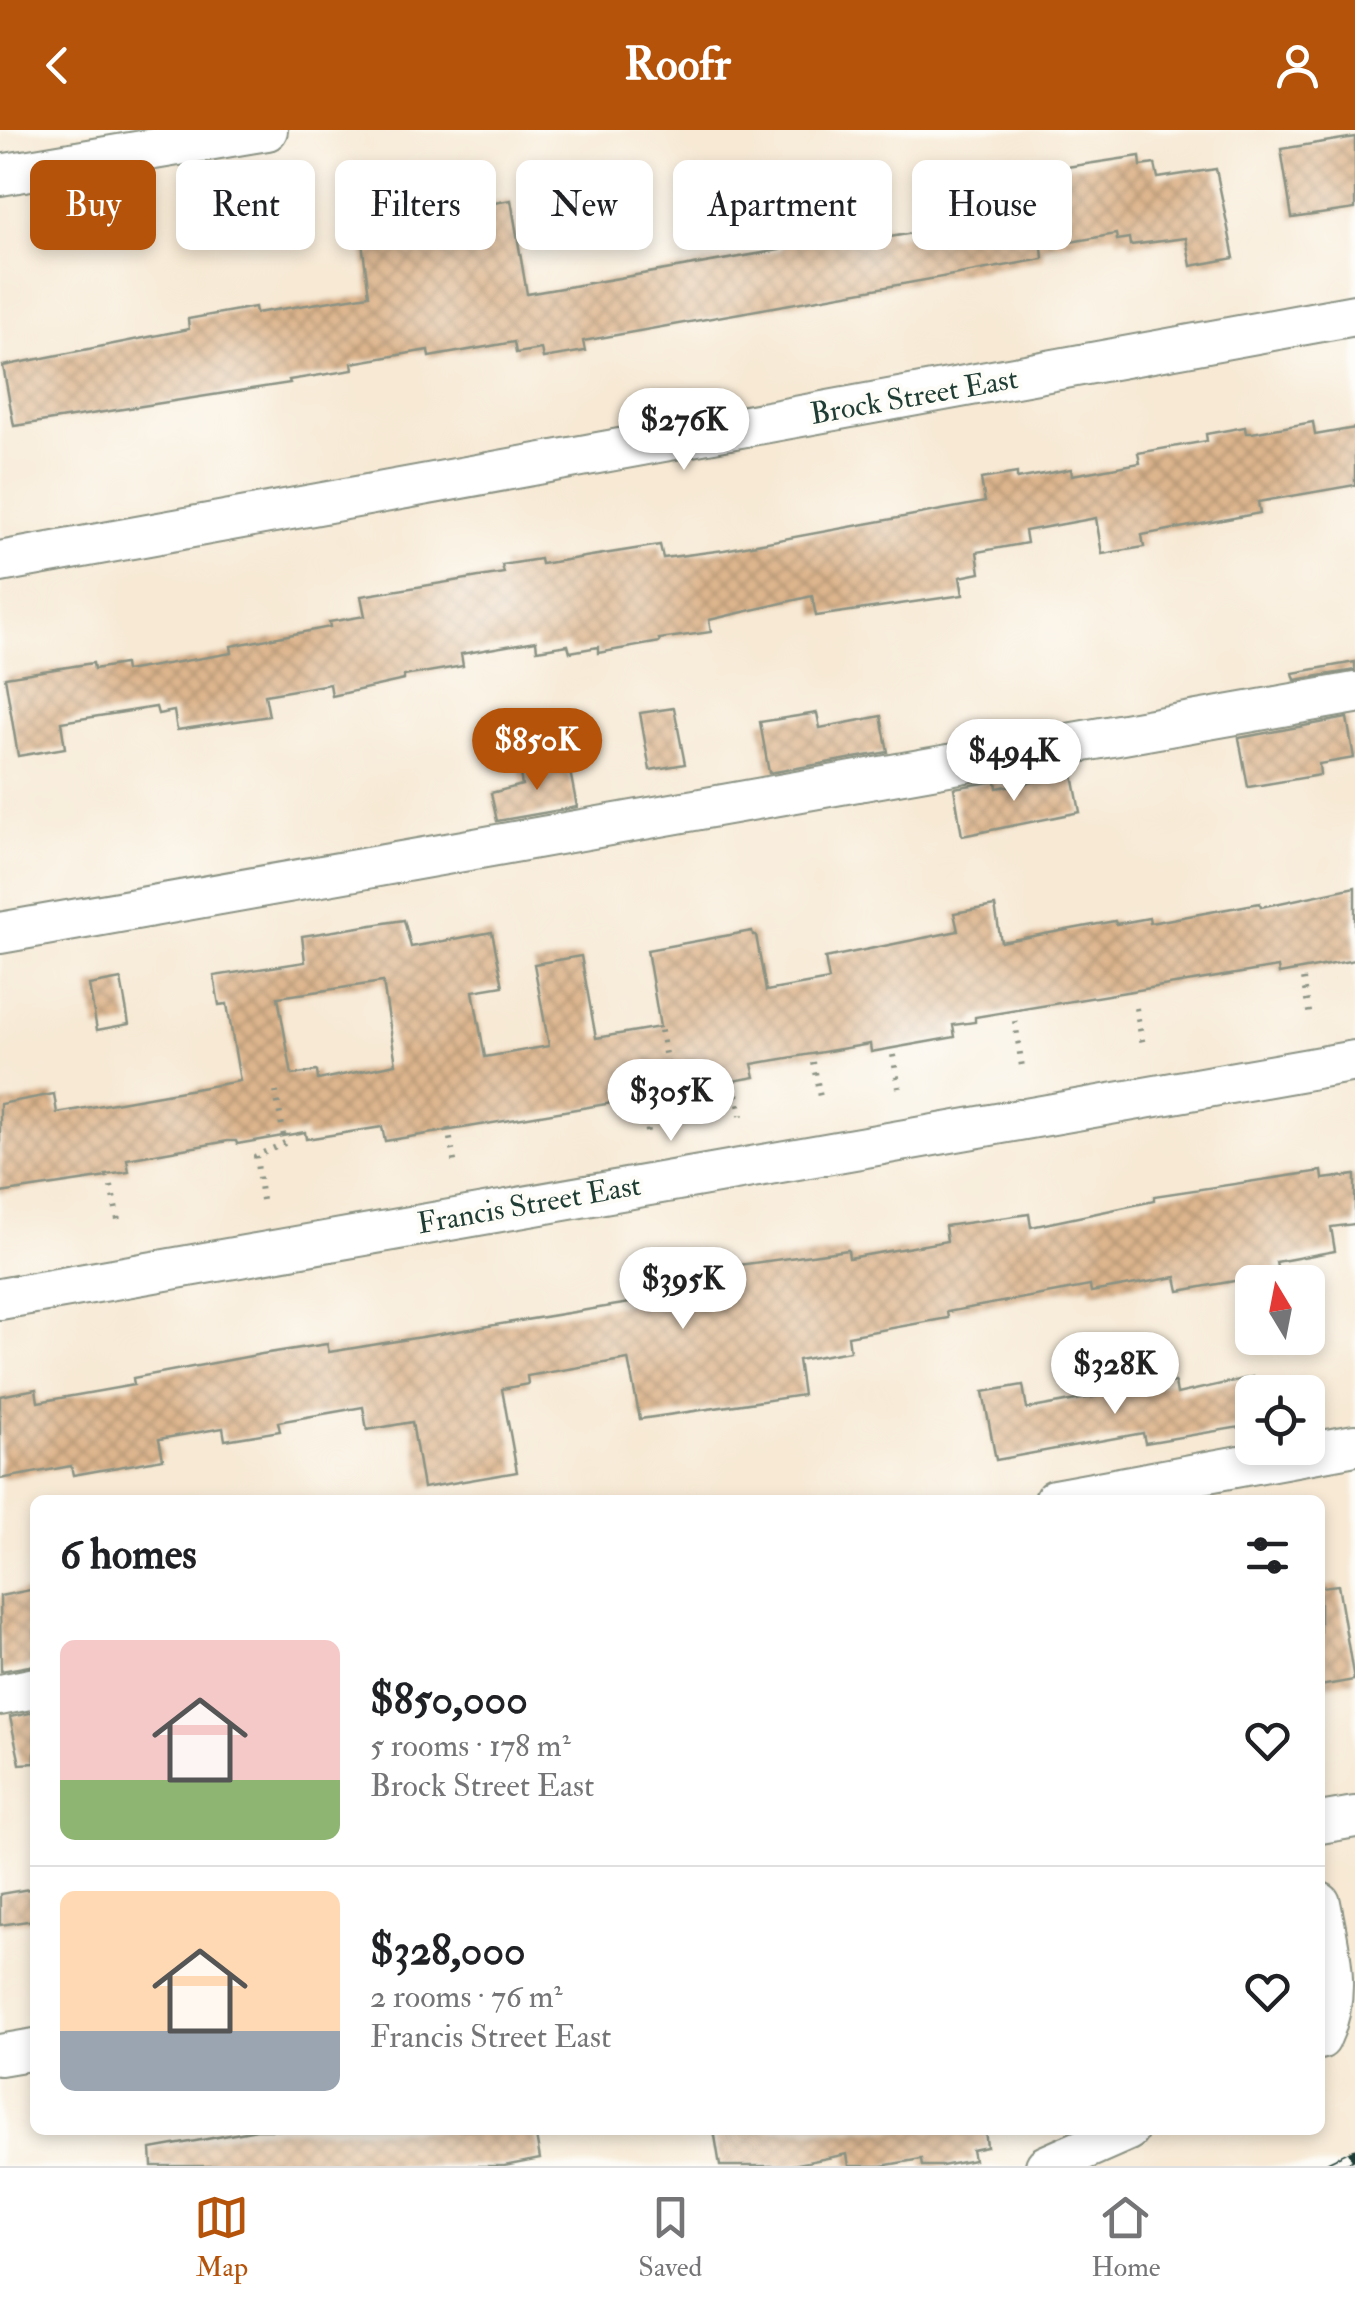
<!DOCTYPE html>
<meta charset="utf-8">
<style>
body{margin:0;font-family:"IM FELL Double Pica",serif;background:#f2f2f2;color:#202124;height:100vh;display:flex;flex-direction:column;font-size:38px;white-space:nowrap}
*{box-sizing:border-box;margin:0}
p{font-size:32px;color:#757577}
.icon{flex:none;width:55px;height:55px;fill:none;stroke:currentColor;stroke-width:2;stroke-linecap:round;stroke-linejoin:round}
.map{position:relative;flex:1;overflow:hidden}
.side{position:absolute;left:30px;top:1365px;width:1295px;height:640px;display:flex;flex-direction:column;background:#fff;border-radius:15px;box-shadow:0 5px 15px #0003}
.side>*{flex:none}
.top-card{position:absolute;left:30px;top:30px;width:1295px;height:90px;display:flex;gap:20px}
.needle{width:65px;rotate:350deg}
.buttons{position:absolute;left:1235px;top:1135px;display:grid;gap:20px}
.buttons a{display:grid;place-items:center;width:90px;height:90px;border-radius:15px;background:#fff;box-shadow:0 5px 15px #0003;font-size:50px}
.price{position:absolute;translate:-50% -85px;padding:0 22px;border-radius:35px;background:#fff;color:#222;font-size:32px;line-height:65px;filter:drop-shadow(0 2px 5px #0008)}
.price::after{content:'';position:absolute;left:50%;top:60px;width:30px;height:22px;margin-left:-15px;background:inherit;clip-path:polygon(0 0,100% 0,50% 100%)}
.price.active{background:#b45309;color:#fff}
ul{padding:0;list-style:none}
li{display:flex;align-items:center;gap:30px;height:250px;padding:0 30px}
li+li{border-top:2px solid #e0e0e0}
li span{display:grid;place-items:center;flex:none;width:280px;height:200px;border-radius:15px;color:#555}
li>.icon{margin-inline-start:auto}
span .icon{width:120px;height:120px;fill:#fffc;stroke-width:1}
li b{font-size:42px}
h2{display:flex;justify-content:space-between;align-items:center;height:120px;padding:0 30px;font-size:42px}
.tag{padding:0 35px;border-radius:15px;background:#fff;box-shadow:0 5px 15px #0003;font-size:35px;line-height:90px}
.tag.active{background:#b45309;color:#fff}
header{display:flex;justify-content:space-between;align-items:center;height:130px;padding:0 30px;background:#b45309;color:#fff;font-size:45px;font-weight:700}
.dock{display:flex;justify-content:space-around;align-items:center;height:140px;border-top:2px solid #e0e0e0;background:#fff;font-size:28px;color:#757577}
.dock a{display:grid;justify-items:center;gap:5px}
.dock .active{color:#b45309}
.map>svg:first-child{display:block}
</style>
<header><svg class="icon" aria-label="back" viewBox="0 0 24 24"><path d="M15 5l-7 7 7 7"/></svg>Roofr<svg class="icon" aria-label="person" viewBox="0 0 24 24"><circle cx="12" cy="8" r="4"/><path d="M4 21q1-7 8-7t8 7"/></svg></header>
<div class="map">
<svg width="1355" height="2036" viewBox="0 0 1355 2036">
<defs>
<pattern id="building-cross-hatch" width="8" height="8" patternUnits="userSpaceOnUse" patternTransform="scale(2.5)"><rect width="8" height="8" fill="#deb68e"/><path d="M0 0l8 8M0 8l8-8" fill="none" stroke="#b39575"/></pattern>
</defs>
<rect width="100%" height="100%" fill="#fdfcf7"/>
<filter id="ink" filterUnits="userSpaceOnUse"><feTurbulence type="fractalNoise" baseFrequency=".01" numOctaves="2"/><feDisplacementMap in="SourceGraphic" scale="20" xChannelSelector="R" yChannelSelector="G"/><feConvolveMatrix kernelMatrix="1 2 1 2 8 2 1 2 1" color-interpolation-filters="sRGB"/></filter>
<filter id="wash" filterUnits="userSpaceOnUse"><feTurbulence type="fractalNoise" baseFrequency=".0048" numOctaves="4" result="noise"/><feDisplacementMap in="SourceGraphic" scale="40" xChannelSelector="R" yChannelSelector="G"/><feGaussianBlur stdDeviation="2.25" result="paint"/><feColorMatrix in="noise" values="0 0 0 0 0 0 0 0 0 0 0 0 0 0 0 0 0 1.4 0 .05"/><feComposite in="paint" operator="in"/></filter>
<g filter="url(#wash)">
<rect width="100%" height="100%" fill="#f7e9d4"/>
<g id="blocks">
<g fill="url(#building-cross-hatch)" fill-rule="evenodd">
<path d="M 1355,7 L 1355,79 L 1292,88 L 1281,19 Z"/>
<path d="M 1140,26 L 1141,36 L 1155,34 L 1158,48 L 1216,39 L 1234,128 L 1191,136 L 1186,108 L 1130,115 L 1129,108 L 1117,110 L 1116,104 L 1042,117 L 1043,129 L 583,211 L 585,221 L 543,228 L 541,219 L 516,223 L 514,212 L 429,227 L 428,220 L 352,233 L 353,240 L 289,250 L 290,253 L 14,296 L 3,236 L 189,199 L 188,189 L 255,177 L 256,183 L 369,165 L 355,58 L 413,48 L 418,74 L 436,71 L 438,83 L 511,70 L 527,164 L 780,120 L 792,87 L 830,104 L 888,95 L 890,107 L 988,90 L 986,49 Z"/>
<path d="M 1313,292 L 1315,305 L 1355,298 L 1355,355 L 1258,372 L 1260,383 L 1142,405 L 1144,417 L 1102,424 L 1096,388 L 1025,401 L 1027,413 L 977,422 L 980,443 L 960,447 L 963,465 L 816,486 L 812,466 L 709,490 L 711,502 L 659,509 L 660,512 L 598,523 L 598,517 L 570,522 L 568,515 L 537,520 L 536,511 L 461,524 L 463,536 L 404,546 L 404,550 L 332,566 L 330,554 L 265,565 L 269,586 L 250,589 L 177,600 L 174,581 L 158,584 L 156,577 L 61,592 L 65,618 L 18,626 L 5,547 L 93,533 L 94,539 L 124,534 L 125,541 L 232,523 L 231,516 L 330,497 L 329,492 L 365,486 L 361,466 L 504,443 L 502,435 L 540,429 L 541,434 L 660,415 L 663,428 L 724,420 L 985,372 L 981,349 L 1017,343 L 1017,349 L 1071,339 L 1072,345 L 1140,333 L 1138,323 L 1207,311 L 1206,304 L 1245,297 L 1246,303 L 1252,303 Z"/>
<path d="M 1355,532 L 1355,540 L 1295,550 L 1293,543 Z"/>
<path d="M 674,578 L 685,634 L 650,640 L 640,583 Z"/>
<path d="M 817,583 L 820,598 L 881,586 L 888,622 L 769,643 L 760,592 Z"/>
<path d="M 1347,588 L 1354,628 L 1319,634 L 1320,645 L 1248,657 L 1239,608 Z"/>
<path d="M 568,631 L 577,677 L 497,691 L 491,663 L 522,655 L 519,639 Z"/>
<path d="M 1073,645 L 1080,682 L 962,706 L 954,658 L 996,651 L 997,658 Z"/>
<path d="M 1355,757 L 1355,830 L 1279,844 L 1278,837 L 975,887 L 975,892 L 953,895 L 955,907 L 871,922 L 870,914 L 752,934 L 755,947 L 618,972 L 385,1011 L 382,997 L 306,1009 L 305,1002 L 237,1014 L 236,1011 L 228,1011 L 127,1029 L 129,1042 L 106,1045 L 107,1047 L 0,1063 L 0,974 L 54,964 L 57,983 L 240,951 L 227,874 L 219,875 L 214,846 L 305,832 L 302,806 L 404,790 L 411,817 L 492,802 L 503,856 L 473,861 L 485,927 L 549,916 L 534,834 L 581,826 L 596,908 L 660,897 L 647,820 L 752,801 L 753,805 L 756,805 L 766,861 L 829,850 L 825,828 L 958,801 L 954,783 L 995,776 L 1001,812 L 1115,791 L 1116,794 L 1149,788 L 1150,793 L 1260,773 L 1261,777 ZM 383,852 L 396,934 L 318,950 L 317,941 L 292,945 L 278,867 Z"/>
<path d="M 121,849 L 129,894 L 97,900 L 89,855 Z"/>
<path d="M 1322,1041 L 1323,1049 L 1355,1045 L 1355,1094 L 1331,1097 L 1335,1121 L 1276,1132 L 1278,1143 L 1179,1161 L 1176,1147 L 1091,1162 L 1090,1156 L 947,1182 L 948,1188 L 848,1206 L 850,1221 L 798,1230 L 803,1265 L 640,1289 L 628,1229 L 527,1246 L 528,1254 L 502,1259 L 517,1342 L 423,1358 L 412,1292 L 367,1300 L 363,1277 L 278,1292 L 280,1301 L 225,1310 L 223,1298 L 159,1309 L 163,1329 L 73,1345 L 71,1336 L 0,1349 L 0,1266 L 36,1259 L 38,1272 L 134,1255 L 133,1248 L 262,1224 L 327,1214 L 329,1222 L 642,1171 L 640,1160 L 662,1156 L 660,1148 L 688,1142 L 848,1120 L 849,1128 L 947,1111 L 945,1096 L 1029,1084 L 1031,1097 L 1154,1071 L 1154,1066 Z"/>
<path d="M 1252,1247 L 1252,1295 L 1145,1313 L 1143,1303 L 996,1330 L 983,1262 L 1023,1255 L 1027,1279 L 1175,1252 L 1177,1264 Z"/>
<path d="M 1338,1455 L 1354,1550 L 1320,1556 L 1320,1457 Z"/>
<path d="M 35,1459 L 35,1535 L 1,1541 L 0,1466 Z"/>
<path d="M 35,1582 L 35,1633 L 20,1634 L 10,1587 Z"/>
<path d="M 35,1758 L 35,1790 L 0,1795 L 0,1764 Z"/>
<path d="M 257,2000 L 535,2000 L 540,2029 L 504,2036 L 152,2036 L 151,2019 Z"/>
<path d="M 714,2000 L 985,2000 L 987,2017 L 972,2020 L 974,2030 L 942,2036 L 922,2036 L 921,2029 L 881,2036 L 849,2036 L 847,2024 L 788,2036 L 720,2036 Z"/>
</g>
</g>
</g>
<g filter="url(#ink)">
<use href="#blocks" fill-opacity="0" stroke="#8b9384" stroke-width="2.5"/>
<g fill="none" stroke-linecap="round" stroke-linejoin="round">
<defs>
<g id="minor">
<path d="M 0,45 L 267,0"/>
<path d="M 0,432 L 1355,185"/>
<path d="M 0,803 L 1355,563"/>
<path d="M 0,1169 L 1355,931"/>
<path d="M 1055,1370 L 1355,1315"/>
<path d="M 0,1565 L 35,1558"/>
<path d="M 1320,1693 L 1355,1687"/>
<path d="M 1320,1773 C 1329,1820 1342,1863 1320,1909"/>
<path d="M 0,1925 L 35,1919"/>
<path d="M 1046,2036 L 1128,2000"/>
</g>
</defs>
<use href="#minor" stroke="#8b9384" stroke-width="44"/>
<g stroke="#8b9384" stroke-width="6" stroke-dasharray="2.5 8" stroke-linecap="butt">
<path d="M 1303,849 L 1310,887"/>
<path d="M 1136,878 L 1143,915"/>
<path d="M 1015,891 L 1022,937"/>
<path d="M 893,925 L 899,958"/>
<path d="M 813,932 L 821,972"/>
<path d="M 737,964 L 741,986"/>
<path d="M 448,998 L 455,1036"/>
<path d="M 647,1002 L 644,982 L 672,964 L 660,895"/>
<path d="M 111,1056 L 119,1095"/>
<path d="M 262,1070 L 256,1026 L 285,1013 L 276,962"/>
</g>
<use href="#minor" stroke="#fff" stroke-width="40"/>
<defs>
<path id="rail" d="M 1330,2036 L 1355,2024"/>
</defs>
<use href="#rail" stroke="#1f3d34" stroke-width="11"/>
<use href="#rail" stroke="#fdfcf7" stroke-width="8" stroke-dasharray="22" stroke-linecap="butt"/>
</g>
</g>
<g text-anchor="middle" stroke-width="8" stroke-linejoin="round" paint-order="stroke">
<g font-size="30" fill="#1f3d34" stroke="#fdfcf7">
<text transform="translate(914 266) rotate(-10)" y="10">Brock Street East</text>
<text transform="translate(529 1074) rotate(-10)" y="10">Francis Street East</text>
</g>
</g>
</svg>
<div class="buttons">
<a><svg class="needle" viewBox="-14 -14 28 28"><path d="M0-13l5 13h-10z" fill="#e53935"/><path d="M0 13l5-13h-10z" fill="#757577"/></svg></a>
<a><svg class="icon" aria-label="locate" viewBox="0 0 24 24"><circle cx="12" cy="12" r="6"/><path d="M12 2v4M12 18v4M2 12h4M18 12h4"/></svg></a>
</div>
<b class="price" style="left:684px;top:343px">$276K</b>
<b class="price active" style="left:537px;top:663px">$850K</b>
<b class="price" style="left:1014px;top:674px">$494K</b>
<b class="price" style="left:671px;top:1014px">$305K</b>
<b class="price" style="left:683px;top:1202px">$395K</b>
<b class="price" style="left:1115px;top:1287px">$328K</b>
<div class="top-card">
<a class="tag active">Buy</a>
<a class="tag">Rent</a>
<a class="tag">Filters</a>
<a class="tag">New</a>
<a class="tag">Apartment</a>
<a class="tag">House</a>
</div>
<section class="side">
<h2>6 homes<svg class="icon" aria-label="filters" viewBox="0 0 24 24"><path d="M4 7h16M4 17h16"/><circle cx="9" cy="7" r="2"/><circle cx="15" cy="17" r="2"/></svg></h2>
<ul>
<li><span style="background:linear-gradient(#f6c9c9 70%,#8fb573 0)"><svg class="icon" aria-label="home" viewBox="0 0 24 24"><path d="M3 11l9-7 9 7M6 9v11h12V9"/></svg></span><div><b>$850,000</b><p>5 rooms · 178 m²</p><p>Brock Street East</p></div><svg class="icon" aria-label="heart" viewBox="0 0 24 24"><path d="M12 20l-8-8c-3-5 5-10 8-4 3-6 11-1 8 4z"/></svg></li>
<li><span style="background:linear-gradient(#ffd9b3 70%,#9aa5b1 0)"><svg class="icon" aria-label="home" viewBox="0 0 24 24"><path d="M3 11l9-7 9 7M6 9v11h12V9"/></svg></span><div><b>$328,000</b><p>2 rooms · 76 m²</p><p>Francis Street East</p></div><svg class="icon" aria-label="heart" viewBox="0 0 24 24"><path d="M12 20l-8-8c-3-5 5-10 8-4 3-6 11-1 8 4z"/></svg></li>
</ul>
</section>
</div>
<nav class="dock">
<a class="active"><svg class="icon" aria-label="map" viewBox="0 0 24 24"><path d="M3 6l6-2 6 2 6-2v14l-6 2-6-2-6 2zM9 4v14M15 6v14"/></svg>Map</a>
<a><svg class="icon" aria-label="saved" viewBox="0 0 24 24"><path d="M7 4h10v16l-5-4-5 4z"/></svg>Saved</a>
<a><svg class="icon" aria-label="home" viewBox="0 0 24 24"><path d="M3 11l9-7 9 7M6 9v11h12V9"/></svg>Home</a>
</nav>
